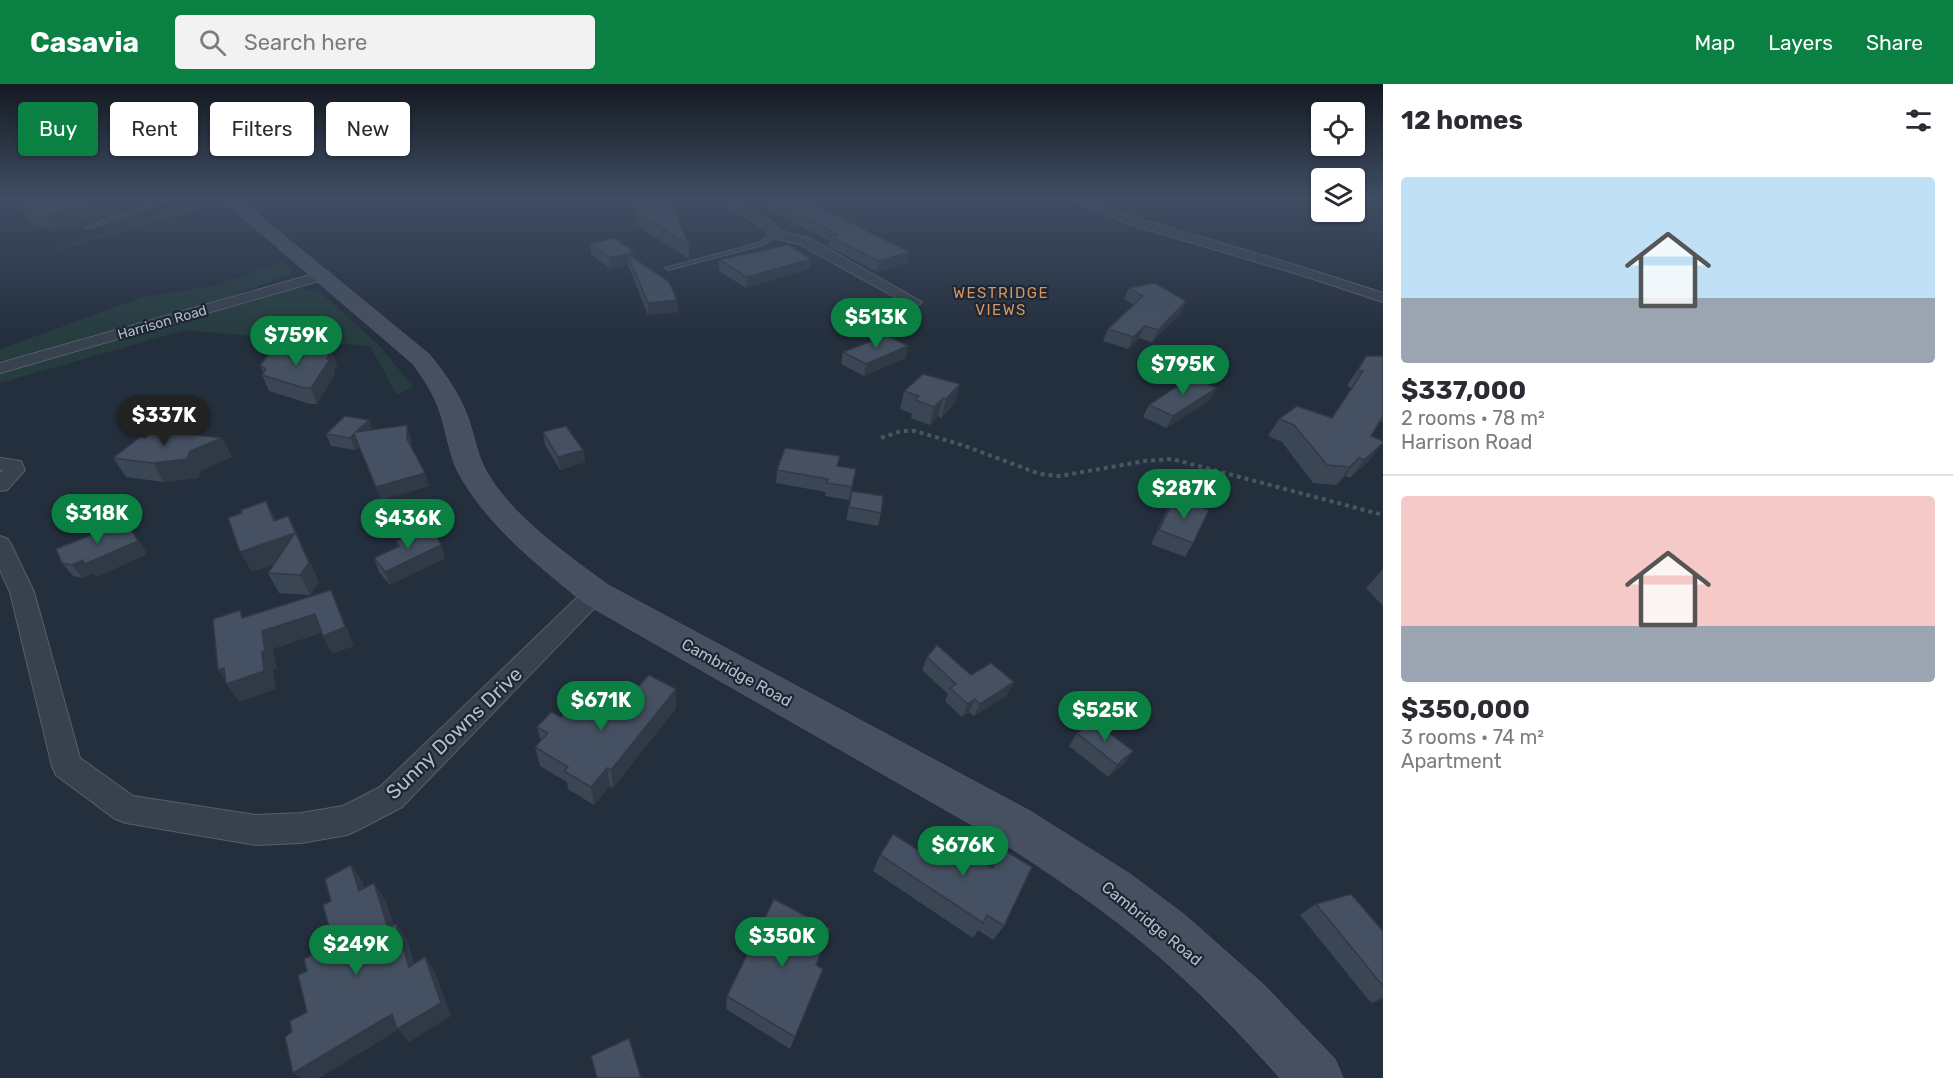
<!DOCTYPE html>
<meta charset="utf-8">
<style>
body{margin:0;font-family:Rubik,sans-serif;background:#f2f2f3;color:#2b2b33;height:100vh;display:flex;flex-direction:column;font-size:22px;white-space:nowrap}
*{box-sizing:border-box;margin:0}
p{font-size:20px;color:#7c7c81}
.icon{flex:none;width:33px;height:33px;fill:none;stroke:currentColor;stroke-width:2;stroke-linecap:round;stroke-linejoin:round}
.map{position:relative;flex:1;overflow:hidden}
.drawer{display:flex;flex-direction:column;background:#fff;width:570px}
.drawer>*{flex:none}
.guide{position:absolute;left:18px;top:18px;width:570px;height:54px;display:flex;gap:12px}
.tools{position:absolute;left:1311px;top:18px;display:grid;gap:12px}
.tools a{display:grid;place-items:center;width:54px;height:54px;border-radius:6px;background:#fff;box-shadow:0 2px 4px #0004;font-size:30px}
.price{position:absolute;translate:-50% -51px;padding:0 14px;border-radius:21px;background:#0b8043;color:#fff;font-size:20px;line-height:39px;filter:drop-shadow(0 2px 3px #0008)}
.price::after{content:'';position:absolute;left:50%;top:36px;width:18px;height:14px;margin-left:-9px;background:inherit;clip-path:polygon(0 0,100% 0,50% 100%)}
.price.active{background:#222;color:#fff}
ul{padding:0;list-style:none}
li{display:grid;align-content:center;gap:12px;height:318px;padding:0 18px}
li+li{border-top:2px solid #e1e1e2}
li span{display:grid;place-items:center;height:186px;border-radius:6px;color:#555}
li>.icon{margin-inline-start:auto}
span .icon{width:108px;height:108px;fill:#fffc;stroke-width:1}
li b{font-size:26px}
h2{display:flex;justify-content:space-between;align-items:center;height:72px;padding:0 18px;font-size:26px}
.chip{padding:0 21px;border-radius:6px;background:#fff;box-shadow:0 2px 4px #0004;font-size:21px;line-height:54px}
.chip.active{background:#0b8043;color:#fff}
header{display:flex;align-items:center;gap:36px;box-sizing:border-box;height:84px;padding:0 30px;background:#0b8043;color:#fff}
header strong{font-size:28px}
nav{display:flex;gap:33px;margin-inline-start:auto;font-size:21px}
.search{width:420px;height:54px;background:#f2f2f3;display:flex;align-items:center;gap:15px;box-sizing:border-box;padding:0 21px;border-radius:6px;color:#7c7c81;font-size:22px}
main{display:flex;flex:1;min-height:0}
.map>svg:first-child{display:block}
</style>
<header>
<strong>Casavia</strong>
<div class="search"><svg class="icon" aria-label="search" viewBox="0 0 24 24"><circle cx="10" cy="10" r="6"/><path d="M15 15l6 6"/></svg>Search here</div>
<nav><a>Map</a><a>Layers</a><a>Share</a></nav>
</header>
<main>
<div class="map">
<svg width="1383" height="994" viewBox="0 0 1383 994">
<rect width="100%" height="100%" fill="#242f3e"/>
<g fill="#263c3f">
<path d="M 184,114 L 207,114 L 219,125 L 213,127 L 209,123 L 39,171 L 184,121 Z"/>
<path d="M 283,178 L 293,188 L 289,191 L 207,221 L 14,276 L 0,276 L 0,265 L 143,213 L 214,202 Z"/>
<path d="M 296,203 L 320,208 L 379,261 L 413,303 L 397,311 L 370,262 L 185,246 L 0,299 L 0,289 Z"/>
</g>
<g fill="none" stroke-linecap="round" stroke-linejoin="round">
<defs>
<g id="lane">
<path d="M 163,114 L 172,114 L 89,145 L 84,144 Z"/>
<path d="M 774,149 L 779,150 L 763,161 L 668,186 L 665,184 L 759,159 Z"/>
</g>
<g id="street">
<path d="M 714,114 L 729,114 L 769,136 L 781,147 L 809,154 L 922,218 L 919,221 L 909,221 L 799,160 L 771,153 L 761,142 Z"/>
<path d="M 1067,114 C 1095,114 1119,129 1146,137 C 1225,160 1305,183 1383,209 L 1383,218 L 1301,191 L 1132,141 Z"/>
<path d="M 324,187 L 329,188 L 331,191 L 329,194 L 0,289 L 0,279 Z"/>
<path d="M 0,374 L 21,377 L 25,386 L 7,406 L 0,407 L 0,389 L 3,386 L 0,386 Z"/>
<path d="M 0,452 L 8,455 L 11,460 L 34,508 L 80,674 L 133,712 L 256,731 L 301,729 L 343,722 L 380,703 L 587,504 L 596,501 L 605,504 L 608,510 L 402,723 L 358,746 L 347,751 L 301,759 L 256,761 L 126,739 L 115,735 L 56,691 L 52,682 L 10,508 L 0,486 Z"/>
</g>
<path id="secondary" d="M 220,114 L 238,114 L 429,270 C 443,287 455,304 464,324 C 473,343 475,366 485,385 C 509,430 567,471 608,501 L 1030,727 L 1130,790 L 1186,832 L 1264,901 L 1335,975 L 1343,994 L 1280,994 C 1240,949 1198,906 1153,867 C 1105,826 1052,791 1000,757 L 584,519 C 537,480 486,441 457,386 C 449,368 446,346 440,328 C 434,310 424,295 413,280 Z"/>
</defs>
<use href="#lane" stroke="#565f6c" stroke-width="2"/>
<use href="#street" stroke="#565f6c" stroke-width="2"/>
<use href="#secondary" stroke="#565f6c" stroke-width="1"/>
<path stroke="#44595c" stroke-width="2" stroke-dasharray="2 2" stroke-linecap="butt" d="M 1372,114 L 1383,118"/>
<path stroke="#44595c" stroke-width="4" stroke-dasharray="4 4" stroke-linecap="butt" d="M 881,354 L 901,347 L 915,347 L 962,361 L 1040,390 L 1060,392 L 1145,377 L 1172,375 L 1383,431"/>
<use href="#lane" fill="#38414e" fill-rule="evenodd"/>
<use href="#street" fill="#38414e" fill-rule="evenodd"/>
<use href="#secondary" fill="#465061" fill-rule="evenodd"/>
</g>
<g fill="#3b4654">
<path d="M 631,114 L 669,114 L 689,161 L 689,175 L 638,142 L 632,121 Z"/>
<path d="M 760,114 L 802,114 L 909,168 L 907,179 L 877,188 L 828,162 L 829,157 L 759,120 Z"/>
<path d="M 18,121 L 116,128 L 54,147 L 27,136 Z"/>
<path d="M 590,160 L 634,168 L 635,174 L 677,216 L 678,228 L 648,231 L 628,181 L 610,185 L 591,170 Z"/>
<path d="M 811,175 L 810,185 L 746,204 L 719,187 L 719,176 Z"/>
<path d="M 1129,204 L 1186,217 L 1181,228 L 1152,258 L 1139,254 L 1128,265 L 1103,257 L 1108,245 L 1134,221 L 1124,215 Z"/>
<path d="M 908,262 L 906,274 L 864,292 L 841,280 L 843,268 Z"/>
<path d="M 331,267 L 337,282 L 334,287 L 335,290 L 317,320 L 310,320 L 269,307 L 262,291 L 264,289 L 260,281 Z"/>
<path d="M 1366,272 L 1383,272 L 1383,338 L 1380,337 L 1371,352 L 1371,375 L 1350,394 L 1345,392 L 1336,401 L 1313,399 L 1282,358 L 1268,352 L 1279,335 L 1331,334 L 1351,304 L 1347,302 Z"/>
<path d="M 960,300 L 955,319 L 941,334 L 938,332 L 930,341 L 911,334 L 912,330 L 900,325 L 904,307 Z"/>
<path d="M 1217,304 L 1210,316 L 1166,344 L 1143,333 L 1149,321 Z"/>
<path d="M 369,336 L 372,346 L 411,354 L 411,362 L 429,402 L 381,416 L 359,363 L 355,366 L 331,362 L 326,350 Z"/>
<path d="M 543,348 L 583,366 L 585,378 L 560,386 L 545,361 Z"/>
<path d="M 145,354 L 222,354 L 232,373 L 201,386 L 198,394 L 164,398 L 126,393 L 113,374 Z"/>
<path d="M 838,382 L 856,385 L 849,416 L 825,412 L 826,408 L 776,399 L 777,386 Z"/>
<path d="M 852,407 L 881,429 L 878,442 L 846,436 Z"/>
<path d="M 1175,413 L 1193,459 L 1185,473 L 1151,460 L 1167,426 Z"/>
<path d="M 266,417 L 276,437 L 288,432 L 298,452 L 319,498 L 310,511 L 279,509 L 268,489 L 274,480 L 252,488 L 242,429 Z"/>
<path d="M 126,437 L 147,470 L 96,493 L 93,489 L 83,494 L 73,492 L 62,479 Z"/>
<path d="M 420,452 L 445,474 L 390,501 L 379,488 L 374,474 L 398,463 L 396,457 Z"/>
<path d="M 1383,485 L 1383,522 L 1366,504 Z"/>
<path d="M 927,573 L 971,591 L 1007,611 L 974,632 L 969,628 L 962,633 L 945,617 L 948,610 L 922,586 Z"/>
<path d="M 676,605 L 676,624 L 613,704 L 610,702 L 594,721 L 568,705 L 567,698 L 540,682 L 535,663 L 541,657 L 537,643 L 604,639 Z"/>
<path d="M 1077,649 L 1133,667 L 1124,680 L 1108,693 L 1069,662 Z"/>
<path d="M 1002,765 L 1004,842 L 993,856 L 978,846 L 973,854 L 873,787 L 880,771 L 918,766 L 952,770 L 990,783 Z"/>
<path d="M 1316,820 L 1383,847 L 1383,915 L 1371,919 L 1300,831 Z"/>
<path d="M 830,845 L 816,882 L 817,899 L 790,965 L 726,925 L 727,912 Z"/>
</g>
<g fill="#303945">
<path d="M 105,114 L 109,114 L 116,128 L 54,147 L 45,132 Z"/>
<path d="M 634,168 L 635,179 L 628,170 Z"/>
<path d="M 909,168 L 907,179 L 877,188 L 879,177 Z"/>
<path d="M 627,170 L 628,181 L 610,185 L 609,174 Z"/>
<path d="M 811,175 L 810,185 L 746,204 L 747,193 Z"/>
<path d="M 677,216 L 678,228 L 648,231 L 648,219 Z"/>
<path d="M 1186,217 L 1181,228 L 1152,258 L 1158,246 Z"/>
<path d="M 1145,242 L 1139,254 L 1128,265 L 1133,253 Z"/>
<path d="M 908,262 L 906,274 L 864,292 L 866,280 Z"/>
<path d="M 331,267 L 337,282 L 334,287 L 335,290 L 317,320 L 311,304 Z"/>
<path d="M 960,300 L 955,319 L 941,334 L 946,315 Z"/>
<path d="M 1217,304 L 1210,316 L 1166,344 L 1173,332 Z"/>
<path d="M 943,314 L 938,332 L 930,341 L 934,323 Z"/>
<path d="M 369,336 L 373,348 L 356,348 Z"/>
<path d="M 407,341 L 411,354 L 412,367 L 407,355 Z"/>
<path d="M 354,350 L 359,363 L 355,366 L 350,354 Z"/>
<path d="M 222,354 L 232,373 L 201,386 L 198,394 L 164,398 L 153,379 L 190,367 Z"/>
<path d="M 1383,359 L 1371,375 L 1350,394 L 1364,376 Z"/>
<path d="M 583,366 L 585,378 L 560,386 L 558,373 Z"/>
<path d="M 1359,374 L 1345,392 L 1336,401 L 1350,383 Z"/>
<path d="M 425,389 L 429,402 L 381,416 L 376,403 Z"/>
<path d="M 266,417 L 276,437 L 288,432 L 298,452 L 319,498 L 310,511 L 300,491 L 304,469 L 252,488 L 240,468 L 274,437 Z"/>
<path d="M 126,437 L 147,470 L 96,493 L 93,489 L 83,494 L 72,481 Z"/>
<path d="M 441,461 L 445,474 L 390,501 L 385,488 Z"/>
<path d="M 331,506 L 339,524 L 354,562 L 332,570 L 323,552 Z"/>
<path d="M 315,530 L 324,548 L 273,565 L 277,585 L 273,586 L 276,605 L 239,618 L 226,600 L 228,600 L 218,586 L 262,547 Z"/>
<path d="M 1014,598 L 1007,611 L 974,632 L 980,620 Z"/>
<path d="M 676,605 L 676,624 L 613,704 L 611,686 Z"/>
<path d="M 975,615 L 969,628 L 962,633 L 968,620 Z"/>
<path d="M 1133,667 L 1124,680 L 1108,693 L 1117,681 Z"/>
<path d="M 607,684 L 610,702 L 594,721 L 591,703 Z"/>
<path d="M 351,781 L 363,798 L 371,823 L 359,807 Z"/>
<path d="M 374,799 L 385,815 L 400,859 L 388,844 Z"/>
<path d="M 396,840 L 407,855 L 420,897 L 409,883 Z"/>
<path d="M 830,845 L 825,861 L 811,895 L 816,881 Z"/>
<path d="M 425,873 L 435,888 L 451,932 L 409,958 L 398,946 L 319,994 L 301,994 L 293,989 Z"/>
<path d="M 1383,913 L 1383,915 L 1371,919 Z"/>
</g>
<g fill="#455162" stroke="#303945" stroke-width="1.5">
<path d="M 44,114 L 105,114 L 45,132 L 18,121 Z"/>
<path d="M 633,114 L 669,114 L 689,161 L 637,128 Z"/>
<path d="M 768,114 L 802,114 L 909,168 L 879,177 L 830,152 L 838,150 Z"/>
<path d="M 614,154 L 634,168 L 628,170 L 669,198 L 677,216 L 648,219 L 627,170 L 609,174 L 590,160 Z"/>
<path d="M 788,161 L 811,175 L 747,193 L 719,176 Z"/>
<path d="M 1155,199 L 1186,217 L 1158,246 L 1145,242 L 1133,253 L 1108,245 L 1143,212 L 1129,204 Z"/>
<path d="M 887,251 L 908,262 L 866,280 L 843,268 Z"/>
<path d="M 279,267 L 331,267 L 327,275 L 330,275 L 311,304 L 304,304 L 262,291 L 266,285 L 260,281 L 269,270 Z"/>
<path d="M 1366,272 L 1383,272 L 1383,332 L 1371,352 L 1383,357 L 1383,359 L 1364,376 L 1359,374 L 1350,383 L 1327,381 L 1294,341 L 1279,335 L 1297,322 L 1332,334 L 1363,287 L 1358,286 Z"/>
<path d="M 923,290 L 960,300 L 946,315 L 943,314 L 934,323 L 915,316 L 919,312 L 904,307 Z"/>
<path d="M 1191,293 L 1217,304 L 1173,332 L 1149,321 Z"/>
<path d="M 345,332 L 369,336 L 356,348 L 407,341 L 407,355 L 425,389 L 376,403 L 354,350 L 350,354 L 326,350 Z"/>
<path d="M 566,342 L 583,366 L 558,373 L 543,348 Z"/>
<path d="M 154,346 L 222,354 L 190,367 L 187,375 L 153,379 L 113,374 L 140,353 L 145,354 Z"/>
<path d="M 785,364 L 840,372 L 837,382 L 856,385 L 852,403 L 827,399 L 828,395 L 777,386 Z"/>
<path d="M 852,407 L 883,412 L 881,429 L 849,423 Z"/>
<path d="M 1175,413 L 1209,426 L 1193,459 L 1159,446 Z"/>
<path d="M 266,417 L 274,437 L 288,432 L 309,479 L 300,491 L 268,489 L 295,449 L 240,468 L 228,434 L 242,429 L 241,426 Z"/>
<path d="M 126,437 L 138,457 L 85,480 L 83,476 L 72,481 L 62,479 L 56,465 Z"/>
<path d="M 434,446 L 441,461 L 385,488 L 374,474 L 400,462 L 396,457 L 416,448 L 420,452 Z"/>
<path d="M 331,506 L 345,543 L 323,552 L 315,530 L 262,547 L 265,567 L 262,568 L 264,587 L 226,600 L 224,584 L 218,586 L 213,535 L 240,526 L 242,534 Z"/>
<path d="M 937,561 L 971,591 L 991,579 L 1014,598 L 980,620 L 975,615 L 968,620 L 950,604 L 956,600 L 927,573 Z"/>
<path d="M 649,591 L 676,605 L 611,686 L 607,684 L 591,703 L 564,687 L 568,683 L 535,663 L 548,649 L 537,643 L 551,628 L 561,633 L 572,621 L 604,639 Z"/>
<path d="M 1092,636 L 1133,667 L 1117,681 L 1077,649 Z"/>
<path d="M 893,750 L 918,766 L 926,753 L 952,770 L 956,762 L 992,784 L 1002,765 L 1032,783 L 1004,842 L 987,831 L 983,839 L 880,771 Z"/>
<path d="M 351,781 L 359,807 L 374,799 L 388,844 L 396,840 L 409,883 L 425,873 L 441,919 L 397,945 L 392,930 L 293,989 L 285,953 L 292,948 L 290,937 L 307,928 L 298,891 L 307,887 L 304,875 L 317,868 L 316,863 L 332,854 L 323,821 L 331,817 L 325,795 Z"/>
<path d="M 1351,810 L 1383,847 L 1383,902 L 1316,820 Z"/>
<path d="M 774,815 L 830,845 L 816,881 L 823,885 L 795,953 L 727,912 Z"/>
<path d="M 629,954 L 641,994 L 597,994 L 591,972 Z"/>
</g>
<linearGradient id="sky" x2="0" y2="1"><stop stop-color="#141a22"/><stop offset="0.45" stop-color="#3f4d63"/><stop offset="1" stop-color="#3f4d63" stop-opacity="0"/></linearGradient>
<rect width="1383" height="253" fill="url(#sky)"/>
<g text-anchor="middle" stroke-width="4.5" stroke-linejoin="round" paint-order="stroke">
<g font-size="14" fill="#b4bcc9" stroke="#1d2633">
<text transform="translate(162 238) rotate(-16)" y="5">Harrison Road</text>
</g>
<g font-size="15" letter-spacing="1.5" fill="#d59563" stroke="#1d2633">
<text x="1001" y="214">WESTRIDGE<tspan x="1001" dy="17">VIEWS</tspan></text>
</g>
<g font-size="16" fill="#b4bcc9" stroke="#1d2633">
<text transform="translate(737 588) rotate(29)" y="6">Cambridge Road</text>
<text transform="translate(1152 839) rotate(39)" y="6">Cambridge Road</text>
</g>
<g font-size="20" fill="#b4bcc9" stroke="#1d2633">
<text transform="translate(454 649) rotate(-44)" y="7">Sunny Downs Drive</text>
</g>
</g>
</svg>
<div class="tools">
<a><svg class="icon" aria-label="locate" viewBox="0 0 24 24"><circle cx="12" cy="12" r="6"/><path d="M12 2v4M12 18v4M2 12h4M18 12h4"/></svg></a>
<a><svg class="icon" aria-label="layers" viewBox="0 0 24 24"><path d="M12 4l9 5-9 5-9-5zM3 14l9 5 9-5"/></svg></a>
</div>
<b class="price" style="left:876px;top:265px">$513K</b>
<b class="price" style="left:296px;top:283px">$759K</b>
<b class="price" style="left:1183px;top:312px">$795K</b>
<b class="price active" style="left:164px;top:363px">$337K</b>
<b class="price" style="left:1184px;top:436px">$287K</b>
<b class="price" style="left:97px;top:461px">$318K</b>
<b class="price" style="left:408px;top:466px">$436K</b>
<b class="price" style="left:601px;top:648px">$671K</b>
<b class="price" style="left:1105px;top:658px">$525K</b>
<b class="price" style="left:963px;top:793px">$676K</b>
<b class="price" style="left:782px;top:884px">$350K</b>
<b class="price" style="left:356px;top:892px">$249K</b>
<div class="guide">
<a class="chip active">Buy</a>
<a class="chip">Rent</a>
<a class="chip">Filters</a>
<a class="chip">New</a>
</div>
</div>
<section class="drawer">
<h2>12 homes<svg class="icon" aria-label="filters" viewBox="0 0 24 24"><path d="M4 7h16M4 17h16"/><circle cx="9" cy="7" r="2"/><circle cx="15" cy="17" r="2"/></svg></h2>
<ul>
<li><span style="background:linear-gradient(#bfe0f5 65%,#9aa5b1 0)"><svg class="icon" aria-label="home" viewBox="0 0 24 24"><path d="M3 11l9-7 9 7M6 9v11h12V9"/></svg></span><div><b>$337,000</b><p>2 rooms · 78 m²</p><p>Harrison Road</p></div></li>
<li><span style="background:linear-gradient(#f6c9c9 70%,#9aa5b1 0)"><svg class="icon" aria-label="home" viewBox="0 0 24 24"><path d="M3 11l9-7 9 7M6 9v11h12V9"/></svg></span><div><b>$350,000</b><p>3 rooms · 74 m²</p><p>Apartment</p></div></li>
</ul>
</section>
</main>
